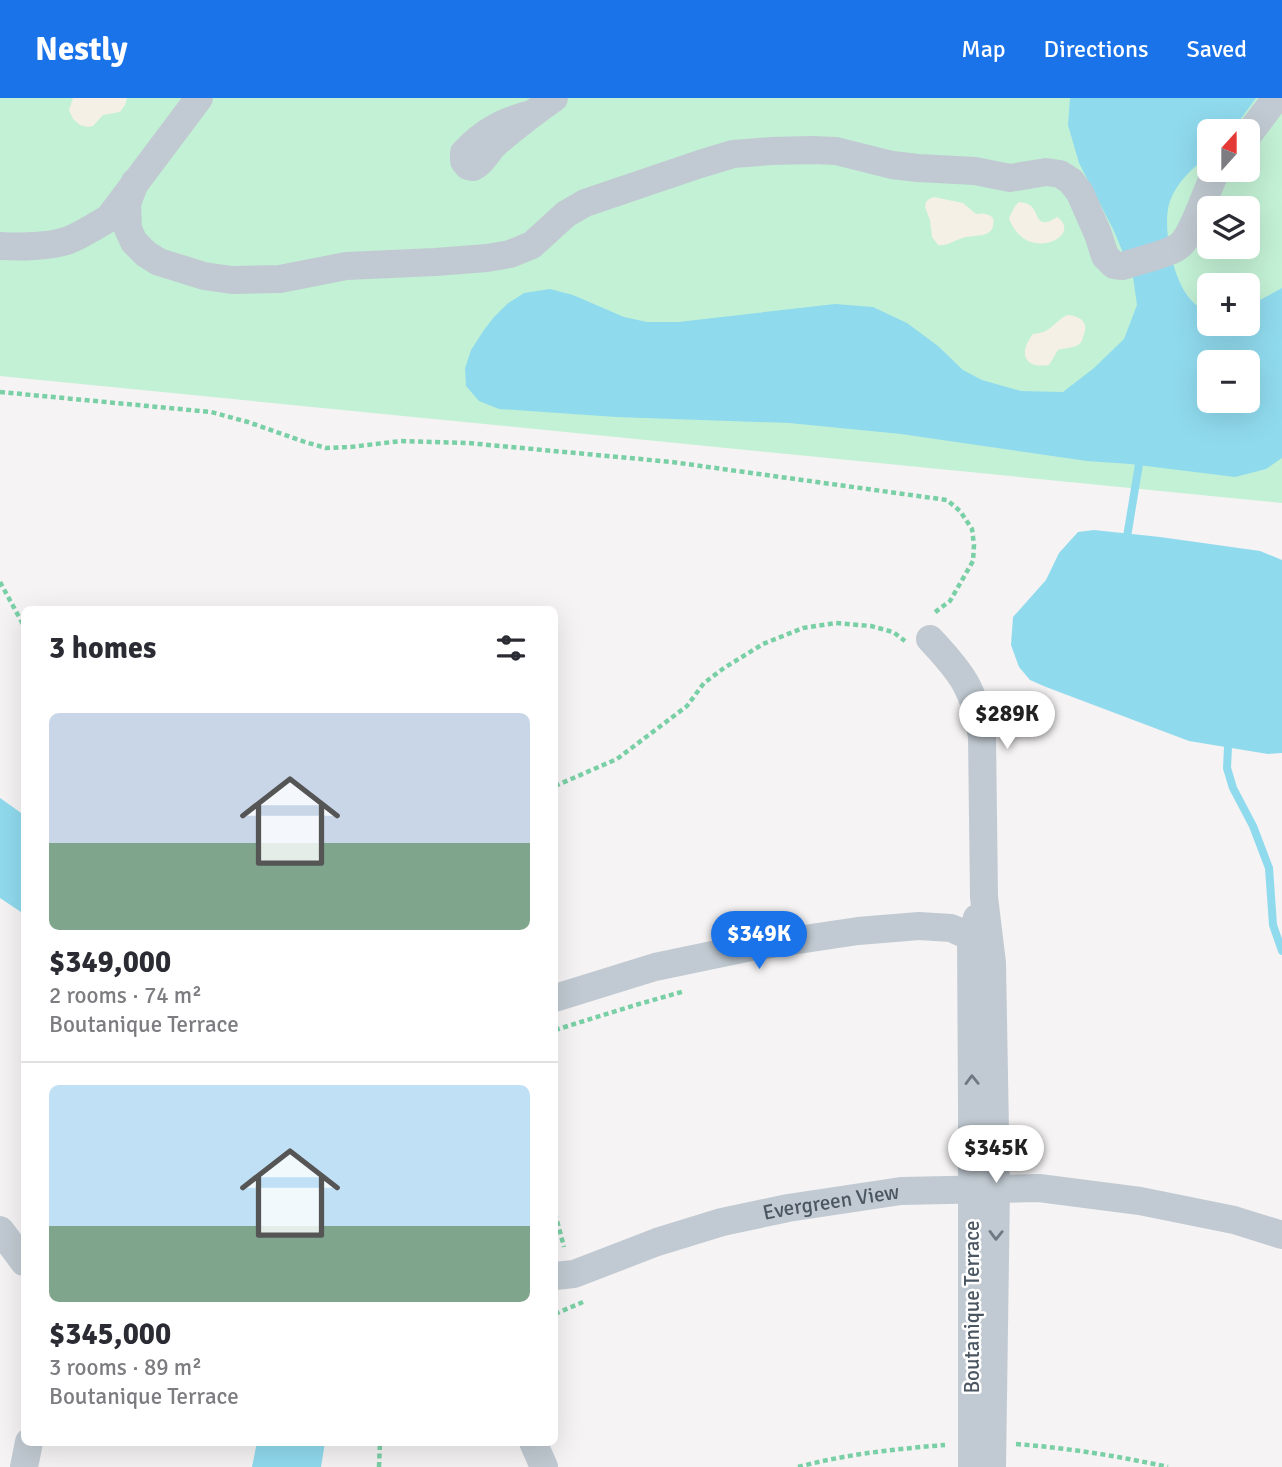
<!DOCTYPE html>
<meta charset="utf-8">
<style>
body{margin:0;font-family:Signika,sans-serif;background:#f7f7f7;color:#2b2b33;height:100vh;display:flex;flex-direction:column;font-size:26px;white-space:nowrap}
*{box-sizing:border-box;margin:0}
p{font-size:23px;color:#7c7c81}
.icon{flex:none;width:38px;height:38px;fill:none;stroke:currentColor;stroke-width:2;stroke-linecap:round;stroke-linejoin:round}
.map{position:relative;flex:1;overflow:hidden}
.drawer{position:absolute;left:21px;top:508px;width:537px;height:840px;display:flex;flex-direction:column;background:#fff;border-radius:10px;box-shadow:0 7px 28px #0002}
.drawer>*{flex:none}
.needle{width:46px;rotate:21deg}
.fabs{position:absolute;left:1197px;top:21px;display:grid;gap:14px}
.fabs a{display:grid;place-items:center;width:63px;height:63px;border-radius:10px;background:#fff;box-shadow:0 7px 28px #0002;font-size:35px}
.price{position:absolute;translate:-50% -60px;padding:0 16px;border-radius:24px;background:#fff;color:#222;font-size:23px;line-height:46px;filter:drop-shadow(0 2px 4px #0008)}
.price::after{content:'';position:absolute;left:50%;top:42px;width:21px;height:16px;margin-left:-10px;background:inherit;clip-path:polygon(0 0,100% 0,50% 100%)}
.price.on{background:#1a73e8;color:#fff}
ul{padding:0;list-style:none}
li{display:grid;align-content:center;gap:14px;height:371px;padding:0 28px}
li+li{border-top:2px solid #e1e1e2}
li span{display:grid;place-items:center;height:217px;border-radius:10px;color:#555}
li>.icon{margin-inline-start:auto}
span .icon{width:126px;height:126px;fill:#fffc;stroke-width:1}
li b{font-size:30px}
h2{display:flex;justify-content:space-between;align-items:center;height:84px;padding:0 28px;font-size:30px}
header{display:flex;align-items:center;gap:42px;box-sizing:border-box;height:98px;padding:0 35px;background:#1a73e8;color:#fff}
header strong{font-size:33px}
nav{display:flex;gap:38px;margin-inline-start:auto;font-size:24px}
.map>svg:first-child{display:block}
</style>
<header>
<strong>Nestly</strong>
<nav><a>Map</a><a>Directions</a><a>Saved</a></nav>
</header>
<div class="map">
<svg width="1282" height="1369" viewBox="0 0 1282 1369">
<rect width="100%" height="100%" fill="#f5f3f3"/>
<path fill="#c3f1d5" fill-rule="evenodd" d="M 0,0 L 1282,0 L 1282,405 L 0,278 ZM 1209,33 L 1248,33 L 1248,72 L 1209,72 ZM 1209,110 L 1248,110 L 1248,149 L 1209,149 ZM 1209,187 L 1248,187 L 1248,226 L 1209,226 ZM 1209,264 L 1248,264 L 1248,303 L 1209,303 Z"/>
<g fill="#f5f0e5">
<path d="M 73,0 L 127,0 L 125,7 L 120,14 L 103,17 L 93,28 L 88,29 L 80,27 L 73,21 L 69,12 Z"/>
<path d="M 934,99 L 963,105 L 976,116 C 982,115 988,115 993,120 C 997,143 972,135 960,141 C 951,144 948,148 938,147 L 932,139 L 930,122 L 925,109 L 926,104 L 929,101 Z"/>
<path d="M 1019,104 C 1041,105 1033,126 1046,124 C 1050,124 1053,121 1057,119 C 1085,138 1025,167 1009,120 L 1015,108 Z"/>
<path d="M 1067,217 C 1080,218 1090,224 1083,239 C 1082,244 1080,246 1076,248 C 1071,250 1064,250 1058,252 L 1049,267 C 1024,271 1018,255 1033,236 C 1053,234 1051,226 1067,217 Z"/>
</g>
<g fill="#90daee" fill-rule="evenodd">
<path d="M 1070,0 L 1256,0 L 1232,33 L 1209,33 L 1209,58 C 1193,69 1177,84 1170,103 C 1160,129 1176,210 1209,212 L 1209,226 L 1248,226 L 1248,206 L 1256,204 L 1282,190 L 1282,360 L 1266,371 L 1235,379 L 1130,366 L 1087,363 L 901,336 L 789,325 L 616,319 L 499,311 L 479,303 L 466,288 L 465,270 L 471,252 L 484,232 L 494,219 L 507,206 L 524,195 L 550,191 L 573,197 L 624,219 L 647,224 L 678,224 L 835,206 L 873,209 L 907,225 L 938,248 L 963,272 L 982,282 L 1021,293 L 1063,294 L 1094,270 L 1124,241 L 1137,207 L 1133,179 L 1114,133 L 1079,65 L 1068,27 ZM 1209,264 L 1248,264 L 1248,303 L 1209,303 Z"/>
<path d="M 1094,432 L 1160,439 L 1260,453 L 1282,462 L 1282,655 L 1268,656 L 1189,643 L 1046,589 L 1030,582 L 1019,569 L 1011,547 L 1013,519 L 1046,482 L 1059,455 L 1078,434 Z"/>
<path d="M 0,700 L 24,717 L 24,816 L 0,800 Z"/>
<path d="M 257,1344 L 325,1344 L 321,1369 L 252,1369 Z"/>
</g>
<g fill="none" stroke-linecap="round" stroke-linejoin="round">
<g stroke="#90daee" stroke-width="8">
<path d="M 1126,445 L 1140,360"/>
<path d="M 1228,649 L 1227,670 L 1233,690 L 1253,728 L 1269,770 L 1273,827 L 1282,853"/>
</g>
<g stroke="#7ad0a6" stroke-width="4.5" stroke-dasharray="5 3.5" stroke-linecap="butt">
<path d="M 0,294 L 211,314 L 248,324 L 305,344 L 326,350 L 350,349 L 401,343 L 468,345 L 672,364 L 947,402 L 960,413 L 972,431 L 974,447 L 973,463 L 950,503 L 934,515"/>
<path d="M 0,484 L 24,528"/>
<path d="M 555,688 L 617,661 L 687,608 L 704,585 L 724,570 L 763,546 L 803,530 L 836,525 L 871,528 L 893,534 L 905,543"/>
<path d="M 555,932 L 639,906 L 685,893"/>
<path d="M 555,1115 L 564,1149"/>
<path d="M 555,1216 L 583,1204"/>
<path d="M 1016,1346 C 1068,1350 1118,1358 1168,1369"/>
<path d="M 379,1369 L 380,1344"/>
<path d="M 798,1369 C 847,1356 895,1351 945,1347"/>
</g>
<g stroke="#c1cad2" stroke-width="28">
<path d="M 531,16 C 504,23 483,34 464,55 L 464,63 L 468,68 L 473,69 C 484,64 487,53 496,45 C 515,29 534,14 554,0"/>
<path d="M 1248,37 L 1276,0"/>
<path d="M 135,84 L 127,106 L 128,131 L 134,144 L 146,156 L 159,164 L 204,178 L 232,182 L 280,181 L 346,168 L 435,164 L 487,160 L 510,156 L 532,147 L 566,116 L 585,105 L 700,66 L 733,56 L 772,53 L 812,52 L 836,53 L 892,67 L 918,70 L 975,73 L 1010,80 L 1046,74 L 1060,76 L 1071,83 L 1080,95 L 1098,136 L 1105,158 L 1114,167 L 1123,168 C 1139,162 1162,158 1176,150 C 1193,142 1206,90 1217,72"/>
<path d="M 0,148 C 20,149 50,149 69,142 C 83,136 96,128 109,120 L 199,0"/>
<path d="M 930,541 C 962,575 975,592 982,639 L 984,799 L 992,865 L 996,1090 L 992,1369"/>
<path d="M 555,900 L 655,869 L 751,849 L 858,833 L 919,828 L 951,830 L 971,839 L 981,852"/>
<path d="M 0,1132 L 24,1164"/>
<path id="s1" d="M 555,1178 L 574,1176 L 657,1144 L 722,1124 L 788,1110 L 901,1093 L 1039,1090 L 1140,1103 L 1234,1122 L 1282,1137"/>
<path d="M 533,1344 L 544,1369"/>
<path d="M 24,1369 L 29,1344"/>
<path d="M 972,1369 L 972,1006 L 971,839 L 977,820"/>
</g>
</g>
<defs><path id="oneway-chevron" d="M-2-3.5L2.5 0L-2 3.5" fill="none" stroke-width="1.6" stroke-linecap="round" stroke-linejoin="round" transform="scale(1.75)"/></defs>
<g stroke="#6e7983">
<use href="#oneway-chevron" transform="translate(972 982) rotate(-91)"/>
<use href="#oneway-chevron" transform="translate(996 1137) rotate(91)"/>
</g>
<g text-anchor="middle" stroke-width="5" stroke-linejoin="round" paint-order="stroke">
<g font-size="21" fill="#4a5661" stroke="#fff">
<text dy="7" stroke="none"><textPath href="#s1" startOffset="287">Evergreen View</textPath></text>
<text transform="translate(972 1209) rotate(-90)" y="7">Boutanique Terrace</text>
</g>
</g>
</svg>
<div class="fabs">
<a><svg class="needle" viewBox="-14 -14 28 28"><path d="M0-13l5 13h-10z" fill="#e53935"/><path d="M0 13l5-13h-10z" fill="#7c7c81"/></svg></a>
<a><svg class="icon" aria-label="layers" viewBox="0 0 24 24"><path d="M12 4l9 5-9 5-9-5zM3 14l9 5 9-5"/></svg></a>
<a>+</a>
<a>−</a>
</div>
<b class="price" style="left:1007px;top:653px">$289K</b>
<b class="price on" style="left:759px;top:873px">$349K</b>
<b class="price" style="left:996px;top:1087px">$345K</b>
<section class="drawer">
<h2>3 homes<svg class="icon" aria-label="filters" viewBox="0 0 24 24"><path d="M4 7h16M4 17h16"/><circle cx="9" cy="7" r="2"/><circle cx="15" cy="17" r="2"/></svg></h2>
<ul>
<li><span style="background:linear-gradient(#c9d6e8 60%,#7fa58c 0)"><svg class="icon" aria-label="home" viewBox="0 0 24 24"><path d="M3 11l9-7 9 7M6 9v11h12V9"/></svg></span><div><b>$349,000</b><p>2 rooms · 74 m²</p><p>Boutanique Terrace</p></div></li>
<li><span style="background:linear-gradient(#bfe0f5 65%,#7fa58c 0)"><svg class="icon" aria-label="home" viewBox="0 0 24 24"><path d="M3 11l9-7 9 7M6 9v11h12V9"/></svg></span><div><b>$345,000</b><p>3 rooms · 89 m²</p><p>Boutanique Terrace</p></div></li>
</ul>
</section>
</div>
